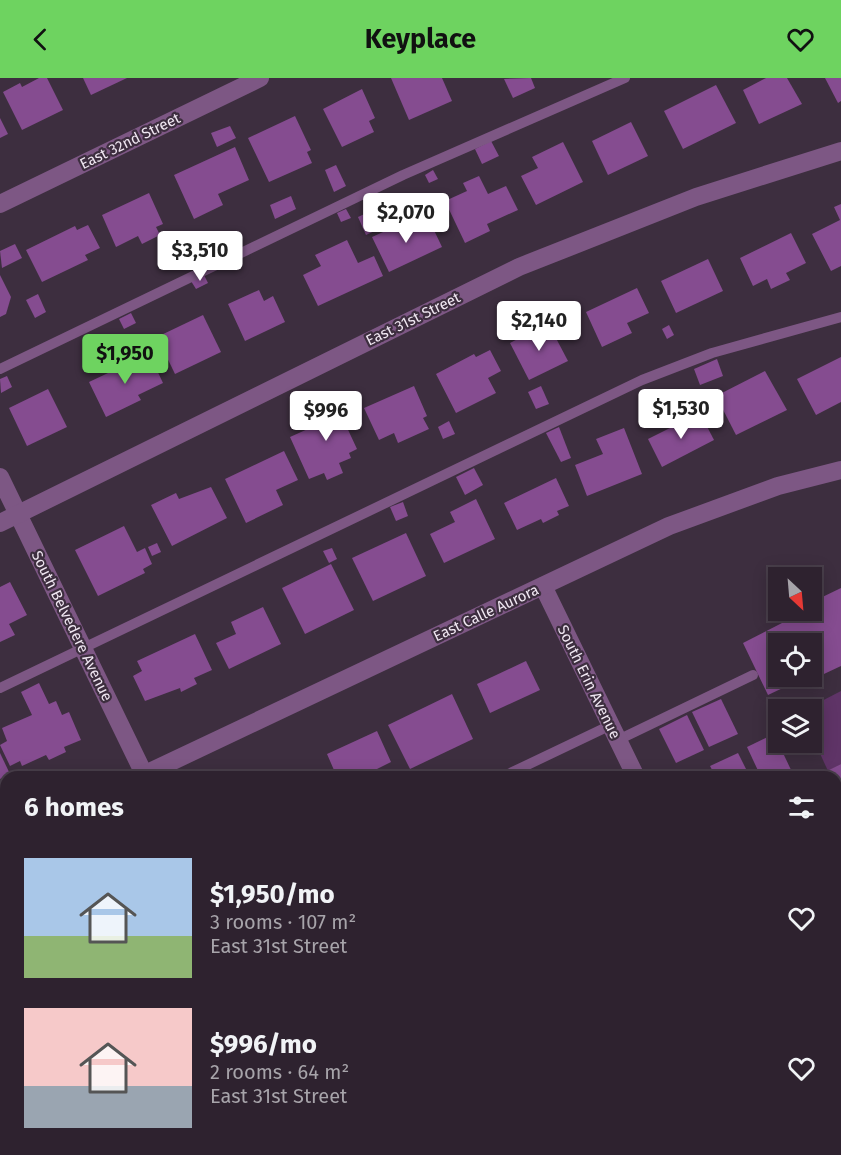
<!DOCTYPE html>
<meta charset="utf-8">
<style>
body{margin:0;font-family:"Fira Sans",sans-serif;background:#362a37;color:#f1f3f6;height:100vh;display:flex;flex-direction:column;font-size:22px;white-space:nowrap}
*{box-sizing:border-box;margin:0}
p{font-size:20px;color:#a7a4aa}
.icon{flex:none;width:33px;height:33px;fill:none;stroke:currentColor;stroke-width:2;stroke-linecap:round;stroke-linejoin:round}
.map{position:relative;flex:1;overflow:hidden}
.details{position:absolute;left:0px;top:693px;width:842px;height:384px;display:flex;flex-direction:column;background:#2e222f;border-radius:18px 18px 0 0;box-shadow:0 3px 15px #0003,0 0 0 2px #493f4b}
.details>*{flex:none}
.needle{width:39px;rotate:154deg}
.tools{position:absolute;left:768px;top:489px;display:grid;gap:12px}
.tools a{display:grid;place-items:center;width:54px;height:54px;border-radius:0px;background:#2e222f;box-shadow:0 3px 15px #0003,0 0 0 2px #493f4b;font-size:30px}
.price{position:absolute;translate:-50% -51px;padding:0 14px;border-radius:6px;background:#fff;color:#222;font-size:20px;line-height:39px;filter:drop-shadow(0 2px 3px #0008)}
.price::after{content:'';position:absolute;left:50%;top:36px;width:18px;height:14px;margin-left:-9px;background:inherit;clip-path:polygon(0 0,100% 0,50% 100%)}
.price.active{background:#6ed360;color:#111}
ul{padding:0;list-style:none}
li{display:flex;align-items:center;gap:18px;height:150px;padding:0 24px}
li span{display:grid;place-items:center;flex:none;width:168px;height:120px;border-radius:0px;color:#555}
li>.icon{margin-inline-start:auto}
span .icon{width:72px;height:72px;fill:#fffc;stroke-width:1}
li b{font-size:26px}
h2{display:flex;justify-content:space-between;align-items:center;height:72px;padding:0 24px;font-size:26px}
header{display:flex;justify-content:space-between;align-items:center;height:78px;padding:0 24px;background:#6ed360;color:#111;font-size:27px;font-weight:700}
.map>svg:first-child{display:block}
</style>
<header><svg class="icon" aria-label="back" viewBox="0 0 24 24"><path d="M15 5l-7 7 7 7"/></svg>Keyplace<svg class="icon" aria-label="heart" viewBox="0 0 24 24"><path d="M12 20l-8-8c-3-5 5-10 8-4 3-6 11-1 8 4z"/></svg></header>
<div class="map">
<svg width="841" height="1077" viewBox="0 0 841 1077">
<rect width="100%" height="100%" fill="#3d2e3f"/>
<path fill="#5f3467" d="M 841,613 L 841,686 L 828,693 L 812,658 L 812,628 Z"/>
<g fill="#854c90" fill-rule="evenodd">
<path d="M 39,0 L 47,0 L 63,32 L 22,52 L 3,14 L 20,5 L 22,9 Z"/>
<path d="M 83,0 L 127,0 L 91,17 Z"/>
<path d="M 391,0 L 442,0 L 452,23 L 409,42 Z"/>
<path d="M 531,0 L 535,10 L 513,20 L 504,1 Z"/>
<path d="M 766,0 L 787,0 L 802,26 L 759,46 L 743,12 Z"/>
<path d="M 825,0 L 841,0 L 841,23 L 838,25 Z"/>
<path d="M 716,7 L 736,45 L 683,71 L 664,33 Z"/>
<path d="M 362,11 L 375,40 L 369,43 L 374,54 L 342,69 L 323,31 Z"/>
<path d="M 295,38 L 311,72 L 307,74 L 312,85 L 269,104 L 248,60 Z"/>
<path d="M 0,40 L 8,56 L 0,60 Z"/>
<path d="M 631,44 L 648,78 L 608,97 L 592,63 Z"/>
<path d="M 230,48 L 236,60 L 217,69 L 211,55 Z"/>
<path d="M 491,63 L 499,78 L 482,86 L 475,71 Z"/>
<path d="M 563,64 L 583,104 L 536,127 L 521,98 L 538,90 L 532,79 Z"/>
<path d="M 235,69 L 249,102 L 218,116 L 223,127 L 194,141 L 174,97 Z"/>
<path d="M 336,87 L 346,108 L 334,114 L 325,92 Z"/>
<path d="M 433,92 L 438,101 L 429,105 L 425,97 Z"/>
<path d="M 479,98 L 488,116 L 506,108 L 518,132 L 487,146 L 490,153 L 465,165 L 445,123 L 467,113 L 463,105 Z"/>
<path d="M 149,115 L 163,146 L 156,149 L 160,157 L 142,166 L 138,158 L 116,169 L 102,137 Z"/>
<path d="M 291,118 L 296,131 L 275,141 L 270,127 Z"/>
<path d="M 841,126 L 841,188 L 831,193 L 812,156 L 840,142 L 834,129 Z"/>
<path d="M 346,131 L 351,140 L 341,144 L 337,135 Z"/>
<path d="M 371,133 L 379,151 L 366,157 L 358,139 Z"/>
<path d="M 414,140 L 420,154 L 432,148 L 442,169 L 389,194 L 372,159 Z"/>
<path d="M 88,147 L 100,170 L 85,177 L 88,182 L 42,204 L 26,172 L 75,148 L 77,152 Z"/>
<path d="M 791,155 L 806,185 L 786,195 L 790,202 L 771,211 L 767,201 L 753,208 L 740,180 Z"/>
<path d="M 347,162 L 358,185 L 374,178 L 383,198 L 318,228 L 303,197 L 321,188 L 315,177 Z"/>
<path d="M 15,166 L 22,180 L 2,190 L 0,173 Z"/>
<path d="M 708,181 L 723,213 L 676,235 L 661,203 Z"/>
<path d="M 0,197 L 11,219 L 6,236 L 0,239 Z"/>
<path d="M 204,197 L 208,205 L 196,211 L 191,203 Z"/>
<path d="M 637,210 L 649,235 L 627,245 L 632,255 L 602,269 L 586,234 Z"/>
<path d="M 259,212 L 264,223 L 273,218 L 285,244 L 245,263 L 228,226 Z"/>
<path d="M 38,216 L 46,234 L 35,240 L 26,222 Z"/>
<path d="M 131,235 L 136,245 L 124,251 L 119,241 Z"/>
<path d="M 203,237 L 221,274 L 175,296 L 157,259 Z"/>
<path d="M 576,241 L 581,250 L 569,256 L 564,247 Z"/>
<path d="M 548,245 L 568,283 L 529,302 L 510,265 Z"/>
<path d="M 669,247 L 674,257 L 667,261 L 662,251 Z"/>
<path d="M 490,272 L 501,293 L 488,300 L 496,315 L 456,335 L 436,296 L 474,276 L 476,279 Z"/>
<path d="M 144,278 L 148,287 L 153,284 L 163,305 L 138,317 L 141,322 L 106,339 L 89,304 Z"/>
<path d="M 841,279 L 841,324 L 816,337 L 797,301 Z"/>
<path d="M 717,281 L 723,298 L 700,307 L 694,291 Z"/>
<path d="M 765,293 L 787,332 L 736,357 L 716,318 Z"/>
<path d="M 7,298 L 12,309 L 1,315 L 0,301 Z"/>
<path d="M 414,308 L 427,338 L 423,340 L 429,351 L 398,365 L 394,355 L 379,362 L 364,330 Z"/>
<path d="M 541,308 L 549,326 L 536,331 L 528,314 Z"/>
<path d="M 48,311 L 67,349 L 27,368 L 9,330 Z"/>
<path d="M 344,316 L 353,337 L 343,341 L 357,371 L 349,375 L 351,380 L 339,385 L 343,395 L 327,402 L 324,395 L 309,401 L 290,359 L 330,341 L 323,326 Z"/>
<path d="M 700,335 L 714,362 L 662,389 L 648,361 Z"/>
<path d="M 449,343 L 455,356 L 443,361 L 438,349 Z"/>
<path d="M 559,349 L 571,380 L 561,384 L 546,355 Z"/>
<path d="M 624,350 L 642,396 L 587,418 L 575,387 L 603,376 L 596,361 Z"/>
<path d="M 284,373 L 298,402 L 276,412 L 283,427 L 246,445 L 225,401 Z"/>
<path d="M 474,390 L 483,407 L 465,417 L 456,399 Z"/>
<path d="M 556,400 L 569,428 L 557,433 L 559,437 L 543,445 L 541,441 L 517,452 L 504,425 Z"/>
<path d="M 211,409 L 227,440 L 172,468 L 151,427 L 176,415 L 179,421 Z"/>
<path d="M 476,421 L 495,461 L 444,485 L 430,456 L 455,444 L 450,434 Z"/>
<path d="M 403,424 L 408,438 L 396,443 L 390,429 Z"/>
<path d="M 124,448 L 137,474 L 145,470 L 152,486 L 143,491 L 145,495 L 98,518 L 75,472 Z"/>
<path d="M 406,455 L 426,498 L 373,523 L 352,480 Z"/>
<path d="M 157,465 L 161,474 L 152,478 L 148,469 Z"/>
<path d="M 332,470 L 337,481 L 329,485 L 323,473 Z"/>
<path d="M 331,486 L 354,532 L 305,556 L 282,510 Z"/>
<path d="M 10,504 L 27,537 L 9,546 L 15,557 L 0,564 L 0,509 Z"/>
<path d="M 841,510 L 841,588 L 809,603 L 806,599 L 768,617 L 743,565 L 782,545 L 780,540 L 795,532 L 812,532 L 812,524 ZM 778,566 L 812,566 L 812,598 L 778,598 Z"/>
<path d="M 263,529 L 281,566 L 229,591 L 216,565 L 236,556 L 231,544 Z"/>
<path d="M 195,556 L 212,592 L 194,600 L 197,606 L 181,614 L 180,610 L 145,623 L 133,598 L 142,593 L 137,583 Z"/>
<path d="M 526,583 L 540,612 L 490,635 L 477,606 Z"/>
<path d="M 39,605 L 49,626 L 56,623 L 62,637 L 69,634 L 81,662 L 64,669 L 66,674 L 49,682 L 46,677 L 22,688 L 20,683 L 10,688 L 0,667 L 7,663 L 2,650 L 32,637 L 21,614 Z"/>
<path d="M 452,616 L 473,661 L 410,691 L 388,647 Z"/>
<path d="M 721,621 L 738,656 L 709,669 L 692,634 Z"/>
<path d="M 687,637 L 704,672 L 676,685 L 659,651 Z"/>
<path d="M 377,653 L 391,684 L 371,694 L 373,699 L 337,699 L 327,676 Z"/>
<path d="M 774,656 L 792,694 L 781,699 L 761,699 L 747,669 Z"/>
<path d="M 0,675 L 10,696 L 0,701 Z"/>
<path d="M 738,675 L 750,699 L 716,699 L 710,688 Z"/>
<path d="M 841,686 L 841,771 L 836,773 L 836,699 L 815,699 Z"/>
<path d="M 6,839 L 6,885 L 0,888 L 0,842 Z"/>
<path d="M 0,1008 L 6,1020 L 6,1035 L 0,1038 Z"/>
<path d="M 165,1071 L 214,1071 L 217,1077 L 168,1077 Z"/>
<path d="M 241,1071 L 259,1071 L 262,1077 L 243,1077 Z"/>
<path d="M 530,1071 L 572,1071 L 574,1077 L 533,1077 Z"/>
<path d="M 656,1071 L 673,1071 L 661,1077 Z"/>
</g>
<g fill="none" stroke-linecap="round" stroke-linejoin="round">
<g stroke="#7d5784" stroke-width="10">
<path d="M 0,291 L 403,97 L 625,0"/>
<path d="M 0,610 L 642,302 L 712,275 L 841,239"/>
<path d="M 618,662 L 753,597"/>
<path d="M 502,699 L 611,647"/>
<path d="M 0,938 L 6,935"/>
<path d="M 369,1077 L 381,1071"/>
</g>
<g stroke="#7d5784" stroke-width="18">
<path d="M 0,126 L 260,0"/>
<path d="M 0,399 L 144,696"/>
<path d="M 0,445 L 519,189 L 696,119 L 841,73"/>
<path d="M 543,508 L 636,699"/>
<path d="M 139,699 L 669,448 L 778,408 L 841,392"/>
<path d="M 0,766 L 6,763"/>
<path d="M 33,1077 L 45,1071"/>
</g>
<path stroke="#a569b0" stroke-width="18" d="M 827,1077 L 841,1070"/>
</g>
<g text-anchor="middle" stroke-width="4.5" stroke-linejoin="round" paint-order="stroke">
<g font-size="15" fill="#f0e7f2" stroke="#3d2e3f">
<text transform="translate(130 63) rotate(-26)" y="5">East 32nd Street</text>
<text transform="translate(413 241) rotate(-26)" y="5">East 31st Street</text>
<text transform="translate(486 535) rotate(-25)" y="5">East Calle Aurora</text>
<text transform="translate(72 548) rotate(64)" y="5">South Belvedere Avenue</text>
<text transform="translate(589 604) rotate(64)" y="5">South Erin Avenue</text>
</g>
</g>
</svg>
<div class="tools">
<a><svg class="needle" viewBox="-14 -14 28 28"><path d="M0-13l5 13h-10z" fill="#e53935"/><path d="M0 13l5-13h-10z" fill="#a7a4aa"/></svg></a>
<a><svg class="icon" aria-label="locate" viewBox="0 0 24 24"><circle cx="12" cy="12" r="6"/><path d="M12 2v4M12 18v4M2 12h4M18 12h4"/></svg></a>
<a><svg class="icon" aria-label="layers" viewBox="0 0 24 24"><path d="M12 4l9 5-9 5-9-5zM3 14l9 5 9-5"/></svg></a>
</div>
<b class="price" style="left:406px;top:166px">$2,070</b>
<b class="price" style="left:200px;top:204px">$3,510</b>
<b class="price" style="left:539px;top:274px">$2,140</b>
<b class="price active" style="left:125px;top:307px">$1,950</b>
<b class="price" style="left:681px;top:362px">$1,530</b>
<b class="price" style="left:326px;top:364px">$996</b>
<section class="details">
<h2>6 homes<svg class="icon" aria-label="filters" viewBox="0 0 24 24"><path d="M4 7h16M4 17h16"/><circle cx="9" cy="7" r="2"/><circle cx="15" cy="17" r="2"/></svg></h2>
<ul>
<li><span style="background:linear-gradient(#a9c7e8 65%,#8fb573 0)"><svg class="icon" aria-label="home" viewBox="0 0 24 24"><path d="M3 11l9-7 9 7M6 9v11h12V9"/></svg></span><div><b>$1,950/mo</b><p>3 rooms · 107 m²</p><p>East 31st Street</p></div><svg class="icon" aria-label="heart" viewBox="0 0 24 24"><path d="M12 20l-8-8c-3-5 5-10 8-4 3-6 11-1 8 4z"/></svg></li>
<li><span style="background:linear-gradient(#f6c9c9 65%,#9aa5b1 0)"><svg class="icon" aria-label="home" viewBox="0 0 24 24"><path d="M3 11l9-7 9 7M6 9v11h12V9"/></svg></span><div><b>$996/mo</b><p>2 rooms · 64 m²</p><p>East 31st Street</p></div><svg class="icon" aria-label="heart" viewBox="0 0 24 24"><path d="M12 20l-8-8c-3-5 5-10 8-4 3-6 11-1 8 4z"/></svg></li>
</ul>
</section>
</div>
